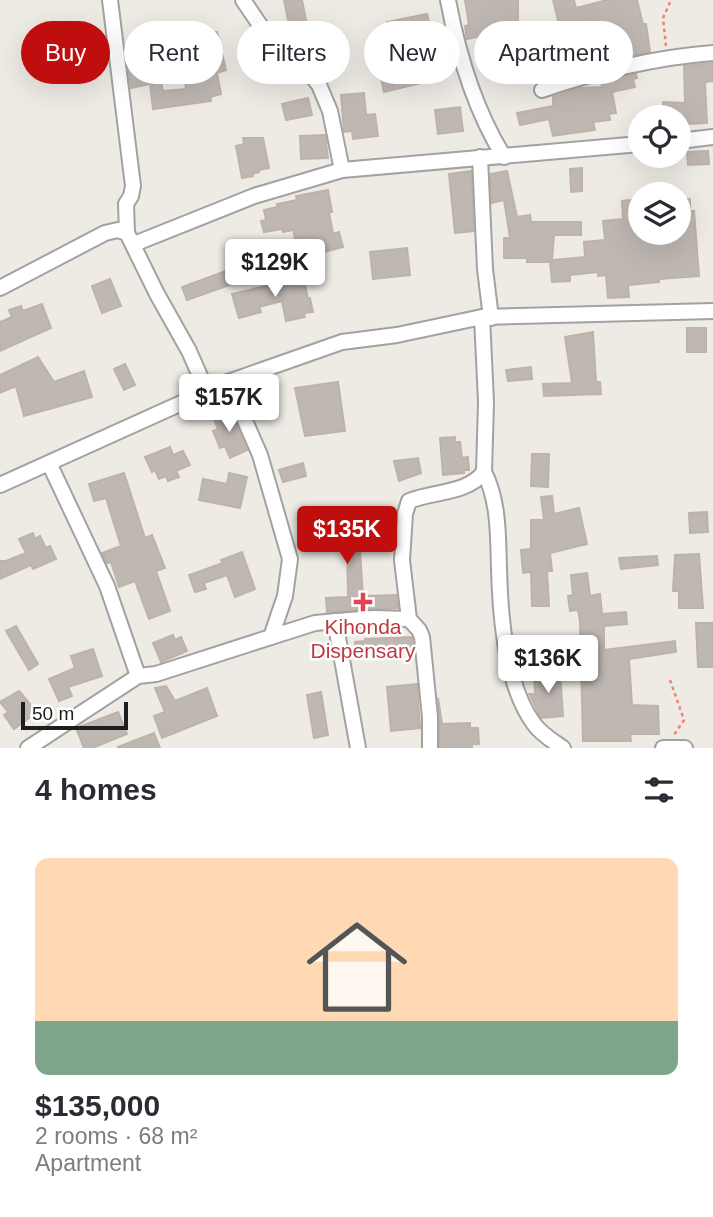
<!DOCTYPE html>
<meta charset="utf-8">
<style>
body{margin:0;font-family:Arial,sans-serif;background:#f2f2f3;color:#2b2b33;height:100vh;display:flex;flex-direction:column;font-size:26px;white-space:nowrap}
*{box-sizing:border-box;margin:0}
p{font-size:23px;color:#7c7c81}
.icon{flex:none;width:38px;height:38px;fill:none;stroke:currentColor;stroke-width:2;stroke-linecap:round;stroke-linejoin:round}
.map{position:relative;height:748px;overflow:hidden}
.side{display:flex;flex-direction:column;background:#fff;flex:1}
.side>*{flex:none}
.hud{position:absolute;left:21px;top:21px;width:672px;height:63px;display:flex;gap:14px}
.tools{position:absolute;left:628px;top:105px;display:grid;gap:14px}
.tools a{display:grid;place-items:center;width:63px;height:63px;border-radius:50%;background:#fff;box-shadow:0 7px 28px #0002;font-size:35px}
.scale{position:absolute;left:21px;bottom:18px;width:107px;box-sizing:border-box;padding-left:7px;border:4px solid #1e1e1e;border-top:0;font-size:19px;line-height:24px;white-space:nowrap;color:#1e1e1e;-webkit-text-stroke:5px #fff;paint-order:stroke}
.price{position:absolute;translate:-50% -60px;padding:0 16px;border-radius:7px;background:#fff;color:#222;font-size:23px;line-height:46px;filter:drop-shadow(0 2px 4px #0008)}
.price::after{content:'';position:absolute;left:50%;top:42px;width:21px;height:16px;margin-left:-10px;background:inherit;clip-path:polygon(0 0,100% 0,50% 100%)}
.price.current{background:#bf0e0d;color:#fff}
ul{padding:0;list-style:none}
li{display:grid;align-content:center;gap:14px;height:371px;padding:0 35px}
li+li{border-top:2px solid #e1e1e2}
li span{display:grid;place-items:center;height:217px;border-radius:14px;color:#555}
li>.icon{margin-inline-start:auto}
span .icon{width:126px;height:126px;fill:#fffc;stroke-width:1}
li b{font-size:30px}
h2{display:flex;justify-content:space-between;align-items:center;height:84px;padding:0 35px;font-size:30px}
.pill{padding:0 24px;border-radius:32px;background:#fff;box-shadow:0 7px 28px #0002;font-size:24px;line-height:63px}
.pill.current{background:#bf0e0d;color:#fff}
.map>svg:first-child{display:block}
</style>
<div class="map">
<svg width="713" height="748" viewBox="0 0 713 748">
<rect width="100%" height="100%" fill="#eeebe5"/>
<g fill="#bfb7b2" stroke="#bfb2a8" stroke-width="2">
<path d="M 284,0 L 302,0 L 307,25 L 290,30 Z"/>
<path d="M 465,0 L 518,0 L 518,28 L 467,39 L 465,26 L 469,25 Z"/>
<path d="M 553,0 L 574,0 L 576,8 L 607,0 L 637,0 L 643,24 L 646,24 L 650,52 L 599,63 L 598,58 L 547,67 L 549,78 L 539,81 L 533,52 L 513,56 L 510,34 L 559,24 Z"/>
<path d="M 427,14 L 433,38 L 429,39 L 430,41 L 421,43 L 430,77 L 424,78 L 425,82 L 384,92 L 380,74 L 398,69 L 387,22 Z"/>
<path d="M 217,32 L 226,70 L 217,73 L 221,94 L 210,97 L 211,101 L 153,109 L 150,84 L 131,88 L 128,66 L 144,62 L 140,45 L 152,42 L 163,91 L 186,89 L 185,82 L 193,81 L 187,56 L 182,57 L 178,41 Z"/>
<path d="M 713,63 L 713,81 L 705,82 L 707,123 L 687,124 L 686,117 L 663,117 L 663,102 L 685,103 L 684,66 Z"/>
<path d="M 636,74 L 637,78 L 633,79 L 635,87 L 612,92 L 616,113 L 609,114 L 610,120 L 593,122 L 595,130 L 553,136 L 549,119 L 520,125 L 517,113 L 553,106 L 553,97 L 579,88 L 602,87 L 601,82 Z"/>
<path d="M 364,93 L 366,115 L 375,114 L 378,136 L 353,139 L 352,131 L 344,132 L 341,95 Z"/>
<path d="M 308,98 L 312,115 L 286,120 L 282,104 Z"/>
<path d="M 460,107 L 463,131 L 438,134 L 435,110 Z"/>
<path d="M 325,135 L 328,158 L 301,159 L 300,136 Z"/>
<path d="M 243,138 L 263,138 L 269,168 L 259,170 L 259,172 L 252,174 L 253,176 L 242,178 L 236,146 L 244,144 Z"/>
<path d="M 708,151 L 709,164 L 688,165 L 687,152 Z"/>
<path d="M 582,168 L 582,191 L 571,192 L 570,169 Z"/>
<path d="M 471,171 L 474,231 L 455,233 L 449,174 Z"/>
<path d="M 507,171 L 517,217 L 530,215 L 531,222 L 581,222 L 581,235 L 554,235 L 552,260 L 585,257 L 584,242 L 605,240 L 603,221 L 623,219 L 622,201 L 640,199 L 640,233 L 679,233 L 679,199 L 690,199 L 690,211 L 694,211 L 699,276 L 659,279 L 659,282 L 628,285 L 629,297 L 608,298 L 606,275 L 598,276 L 598,272 L 570,275 L 570,281 L 552,282 L 550,262 L 527,262 L 527,258 L 504,258 L 504,238 L 510,238 L 504,200 L 492,203 L 490,174 Z"/>
<path d="M 328,190 L 332,212 L 329,212 L 333,234 L 339,232 L 343,247 L 300,258 L 293,230 L 283,232 L 282,229 L 264,232 L 261,221 L 266,220 L 264,210 L 277,207 L 277,204 L 297,200 L 296,196 Z"/>
<path d="M 407,248 L 410,275 L 373,279 L 370,252 Z"/>
<path d="M 231,269 L 235,283 L 187,300 L 182,287 Z"/>
<path d="M 110,279 L 121,306 L 102,313 L 92,286 Z"/>
<path d="M 296,279 L 297,281 L 304,280 L 308,299 L 310,298 L 313,312 L 304,313 L 305,317 L 286,321 L 282,301 L 259,307 L 261,312 L 239,318 L 232,294 Z"/>
<path d="M 42,304 L 51,328 L 0,351 L 0,322 L 12,317 L 9,310 L 21,306 L 23,311 Z"/>
<rect x="687" y="328" width="19" height="24"/>
<path d="M 593,332 L 596,382 L 600,382 L 601,394 L 544,396 L 543,384 L 572,383 L 565,337 Z"/>
<path d="M 38,357 L 54,382 L 84,371 L 92,397 L 24,416 L 16,386 L 0,393 L 0,375 Z"/>
<path d="M 125,364 L 135,385 L 124,390 L 114,369 Z"/>
<path d="M 531,367 L 532,379 L 508,381 L 506,370 Z"/>
<path d="M 338,382 L 345,431 L 305,436 L 295,388 Z"/>
<path d="M 230,410 L 247,450 L 230,458 L 225,446 L 220,448 L 213,431 L 218,429 L 213,417 Z"/>
<path d="M 455,437 L 455,442 L 460,442 L 462,458 L 468,457 L 469,470 L 464,470 L 464,473 L 443,475 L 440,438 Z"/>
<path d="M 170,447 L 173,455 L 183,451 L 190,465 L 176,471 L 179,477 L 168,481 L 166,476 L 159,479 L 155,470 L 152,472 L 145,457 Z"/>
<path d="M 532,454 L 549,454 L 548,487 L 531,486 Z"/>
<path d="M 418,458 L 421,473 L 399,481 L 394,461 Z"/>
<path d="M 303,463 L 306,476 L 283,482 L 279,470 Z"/>
<path d="M 124,473 L 145,538 L 152,535 L 165,568 L 156,571 L 170,611 L 149,619 L 135,581 L 119,587 L 111,562 L 107,563 L 102,553 L 121,546 L 106,498 L 94,501 L 89,484 Z"/>
<path d="M 229,473 L 247,477 L 240,508 L 199,500 L 203,479 L 227,484 Z"/>
<path d="M 552,496 L 554,514 L 579,508 L 587,544 L 550,553 L 552,571 L 547,571 L 549,606 L 532,606 L 531,572 L 523,573 L 521,550 L 531,549 L 531,520 L 544,520 L 541,497 Z"/>
<path d="M 707,512 L 708,532 L 690,533 L 689,513 Z"/>
<path d="M 358,522 L 363,596 L 396,595 L 398,608 L 327,612 L 326,598 L 348,597 L 347,546 L 304,549 L 303,526 Z"/>
<path d="M 33,533 L 35,539 L 40,536 L 46,548 L 50,546 L 56,559 L 33,569 L 31,565 L 0,579 L 0,561 L 6,561 L 26,553 L 19,539 Z"/>
<path d="M 242,552 L 255,589 L 235,597 L 227,575 L 204,583 L 206,589 L 195,592 L 189,575 L 223,563 L 221,560 Z"/>
<path d="M 699,554 L 703,608 L 679,608 L 679,591 L 673,591 L 675,555 Z"/>
<path d="M 657,556 L 658,565 L 621,569 L 619,558 Z"/>
<path d="M 587,573 L 590,596 L 600,594 L 602,614 L 626,612 L 627,624 L 604,626 L 604,650 L 675,641 L 676,652 L 629,659 L 632,705 L 658,706 L 659,734 L 630,734 L 631,741 L 583,741 L 580,621 L 578,610 L 570,611 L 568,596 L 573,595 L 571,575 Z"/>
<path d="M 696,623 L 713,623 L 713,667 L 698,667 Z"/>
<path d="M 16,626 L 38,664 L 29,670 L 6,631 Z"/>
<path d="M 173,635 L 175,640 L 181,637 L 187,651 L 161,662 L 153,643 Z"/>
<path d="M 412,637 L 414,651 L 356,651 L 355,642 L 365,641 L 365,639 Z"/>
<path d="M 93,649 L 102,676 L 68,687 L 72,696 L 59,701 L 49,679 L 75,668 L 71,656 Z"/>
<path d="M 560,672 L 563,716 L 541,718 L 529,694 L 535,694 L 534,674 Z"/>
<path d="M 417,684 L 420,728 L 391,731 L 387,687 Z"/>
<path d="M 166,686 L 175,701 L 207,688 L 217,716 L 162,738 L 154,716 L 165,712 L 155,688 Z"/>
<path d="M 19,691 L 37,712 L 14,729 L 4,715 L 8,712 L 0,702 Z"/>
<path d="M 321,692 L 328,735 L 314,738 L 307,695 Z"/>
<path d="M 438,698 L 442,724 L 470,723 L 470,728 L 478,728 L 479,744 L 472,744 L 472,748 L 440,748 Z"/>
<path d="M 118,712 L 127,734 L 92,748 L 84,748 L 76,728 Z"/>
<path d="M 154,733 L 160,748 L 118,748 L 118,747 Z"/>
</g>
<g fill="none" stroke-linecap="round" stroke-linejoin="round">
<defs>
<g id="street">
<path d="M 110,0 L 133,186 L 131,196 L 126,204 L 127,233"/>
<path d="M 243,0 L 266,34 L 295,55 L 319,85 L 330,111 L 342,170"/>
<path d="M 448,0 C 458,54 475,110 504,157"/>
<path d="M 542,90 C 593,72 659,57 713,53"/>
<path d="M 679,141 L 713,137"/>
<path d="M 480,157 L 485,269 L 491,318"/>
<path d="M 134,244 L 254,196 L 342,170 L 640,144"/>
<path d="M 0,288 L 105,233 L 118,230 L 127,233 L 157,294 L 189,351 L 207,392"/>
<path d="M 49,463 L 107,586 L 138,676"/>
<path d="M 484,472 C 499,501 498,536 499,568 C 500,614 505,685 534,724 C 542,735 553,741 563,748"/>
<path d="M 0,485 L 228,382 L 342,342 L 397,335 L 482,317 L 713,311"/>
<path d="M 335,621 L 358,748"/>
<path d="M 271,637 L 315,623 L 373,618 L 409,619"/>
<path d="M 28,748 L 138,676 L 156,674 L 271,637 L 285,596 L 290,559 L 260,455 L 228,382"/>
<path d="M 430,748 L 430,717 L 422,637 L 419,630 L 409,619 L 402,560 L 405,514 L 409,501 C 434,491 467,494 484,472 L 486,402 L 482,317"/>
<path d="M 663,748 L 685,748"/>
</g>
</defs>
<use href="#street" stroke="#a2a2a2" stroke-width="18"/>
<g stroke="#f18173" stroke-width="2.5" stroke-dasharray="3.5 3.5" stroke-linecap="butt">
<path d="M 666,46 L 663,18 L 671,0"/>
<path d="M 670,680 L 684,720 L 674,735"/>
</g>
<use href="#street" stroke="#fff" stroke-width="14"/>
</g>
<path fill="#e0444e" stroke="#fff" stroke-width="2.5" d="M359.5 591.5h7v7h7v7h-7v7h-7v-7h-7v-7h7z"/>
<g text-anchor="middle" stroke-width="5" stroke-linejoin="round" paint-order="stroke">
<g font-size="21" fill="#be3a42" stroke="#fff">
<text x="363" y="634">Kihonda<tspan x="363" dy="24">Dispensary</tspan></text>
</g>
</g>
</svg>
<div class="tools">
<a><svg class="icon" aria-label="locate" viewBox="0 0 24 24"><circle cx="12" cy="12" r="6"/><path d="M12 2v4M12 18v4M2 12h4M18 12h4"/></svg></a>
<a><svg class="icon" aria-label="layers" viewBox="0 0 24 24"><path d="M12 4l9 5-9 5-9-5zM3 14l9 5 9-5"/></svg></a>
</div>
<div class="scale">50 m</div>
<b class="price" style="left:275px;top:299px">$129K</b>
<b class="price" style="left:229px;top:434px">$157K</b>
<b class="price current" style="left:347px;top:566px">$135K</b>
<b class="price" style="left:548px;top:695px">$136K</b>
<div class="hud">
<a class="pill current">Buy</a>
<a class="pill">Rent</a>
<a class="pill">Filters</a>
<a class="pill">New</a>
<a class="pill">Apartment</a>
</div>
</div>
<section class="side">
<h2>4 homes<svg class="icon" aria-label="filters" viewBox="0 0 24 24"><path d="M4 7h16M4 17h16"/><circle cx="9" cy="7" r="2"/><circle cx="15" cy="17" r="2"/></svg></h2>
<ul>
<li><span style="background:linear-gradient(#ffd9b3 75%,#7fa58c 0)"><svg class="icon" aria-label="home" viewBox="0 0 24 24"><path d="M3 11l9-7 9 7M6 9v11h12V9"/></svg></span><div><b>$135,000</b><p>2 rooms · 68 m²</p><p>Apartment</p></div></li>
</ul>
</section>
